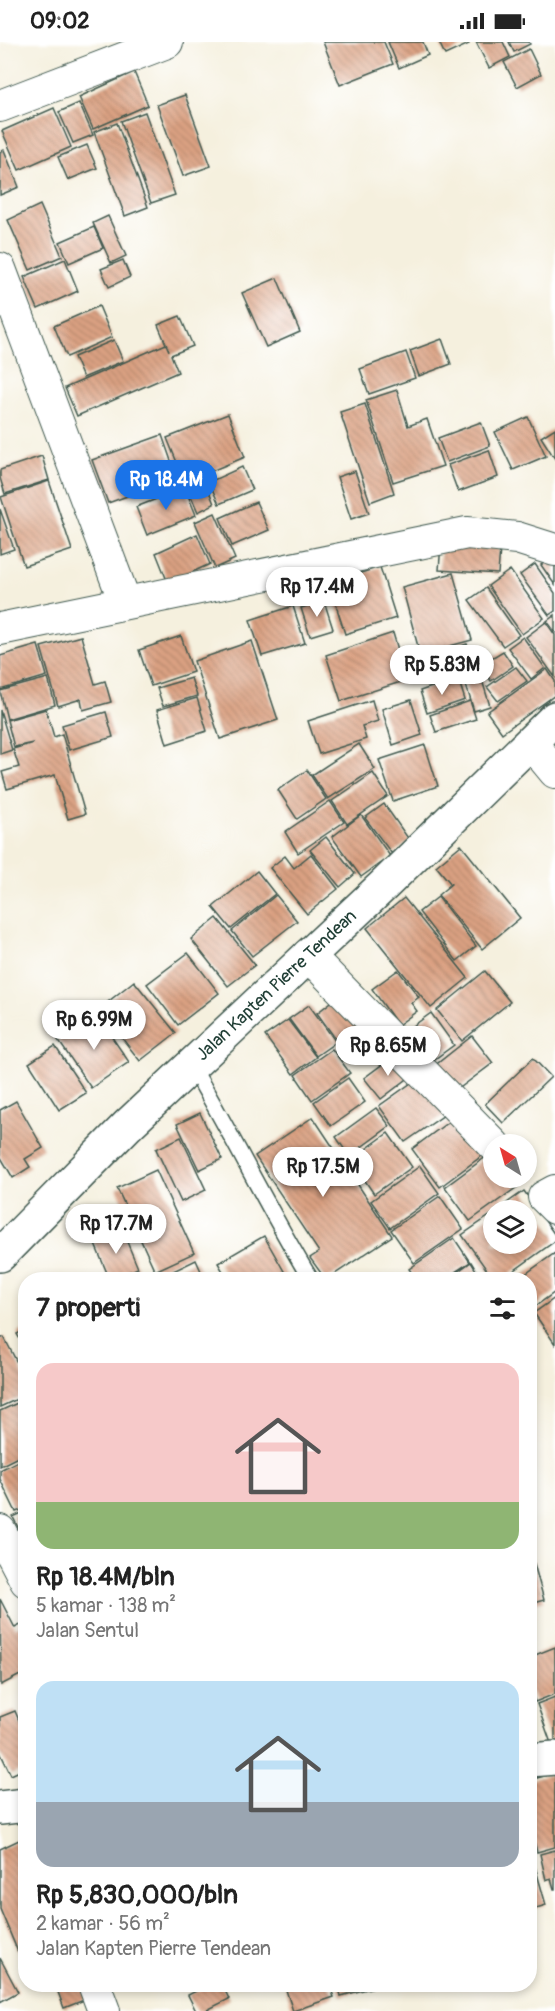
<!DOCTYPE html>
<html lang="id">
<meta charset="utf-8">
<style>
body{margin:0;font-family:Pangolin,sans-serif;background:#f2f2f2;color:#222;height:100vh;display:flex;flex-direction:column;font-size:22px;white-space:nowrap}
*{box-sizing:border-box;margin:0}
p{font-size:20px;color:#767676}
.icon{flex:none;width:33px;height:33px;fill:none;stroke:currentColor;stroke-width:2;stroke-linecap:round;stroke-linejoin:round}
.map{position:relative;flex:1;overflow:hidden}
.details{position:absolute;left:18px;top:1230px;width:519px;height:720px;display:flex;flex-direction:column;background:#fff;border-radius:24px;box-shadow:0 3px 9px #0003}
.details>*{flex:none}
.needle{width:39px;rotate:323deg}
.fabs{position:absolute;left:483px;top:1092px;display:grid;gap:12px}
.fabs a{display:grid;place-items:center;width:54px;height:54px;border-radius:50%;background:#fff;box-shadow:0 3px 9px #0003;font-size:30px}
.price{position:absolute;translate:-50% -51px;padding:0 14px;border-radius:21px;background:#fff;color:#222;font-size:20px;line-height:39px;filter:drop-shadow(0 2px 3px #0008)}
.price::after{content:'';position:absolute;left:50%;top:36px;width:18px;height:14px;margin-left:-9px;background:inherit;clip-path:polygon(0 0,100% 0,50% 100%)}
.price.on{background:#1a73e8;color:#fff}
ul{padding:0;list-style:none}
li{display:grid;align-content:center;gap:12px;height:318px;padding:0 18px}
li span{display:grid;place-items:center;height:186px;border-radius:18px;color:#555}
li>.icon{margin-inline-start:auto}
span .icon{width:108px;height:108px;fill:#fffc;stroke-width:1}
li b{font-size:26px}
h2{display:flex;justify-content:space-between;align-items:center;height:72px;padding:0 18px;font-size:26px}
.status{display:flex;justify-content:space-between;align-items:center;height:42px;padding:0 30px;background:#fff;direction:ltr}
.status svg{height:16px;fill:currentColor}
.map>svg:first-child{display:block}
</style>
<div class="status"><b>09:02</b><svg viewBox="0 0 49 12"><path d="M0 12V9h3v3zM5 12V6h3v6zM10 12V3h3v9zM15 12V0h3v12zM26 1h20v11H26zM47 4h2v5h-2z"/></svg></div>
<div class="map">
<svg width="555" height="1969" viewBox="0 0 555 1969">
<defs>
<pattern id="building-back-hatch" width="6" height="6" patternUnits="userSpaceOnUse" patternTransform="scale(1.5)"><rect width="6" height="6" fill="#dba182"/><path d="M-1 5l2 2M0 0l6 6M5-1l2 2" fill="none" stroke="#b1846b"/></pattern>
</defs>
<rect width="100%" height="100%" fill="#fff"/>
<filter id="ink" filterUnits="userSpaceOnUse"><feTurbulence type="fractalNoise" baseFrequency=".0167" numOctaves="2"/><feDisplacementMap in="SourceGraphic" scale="12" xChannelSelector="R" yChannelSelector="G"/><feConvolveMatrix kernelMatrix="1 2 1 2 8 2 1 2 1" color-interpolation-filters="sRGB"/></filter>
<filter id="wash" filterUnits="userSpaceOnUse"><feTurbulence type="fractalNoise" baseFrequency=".008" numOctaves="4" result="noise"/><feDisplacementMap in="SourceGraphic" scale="24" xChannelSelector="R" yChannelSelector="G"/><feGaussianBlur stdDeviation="1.35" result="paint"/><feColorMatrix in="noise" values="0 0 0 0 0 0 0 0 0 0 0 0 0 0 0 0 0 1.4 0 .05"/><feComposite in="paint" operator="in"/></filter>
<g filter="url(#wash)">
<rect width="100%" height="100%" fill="#f5f0de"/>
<g id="blocks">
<g fill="url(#building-back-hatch)">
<path d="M 323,0 L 384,0 L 393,22 L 340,43 Z"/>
<path d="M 388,0 L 423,0 L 428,13 L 399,26 Z"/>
<path d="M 439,0 L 468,0 L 469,2 L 445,13 Z"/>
<path d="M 476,0 L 503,0 L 510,15 L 489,26 Z"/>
<path d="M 509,0 L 529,0 L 530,2 L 514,10 Z"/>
<path d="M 529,7 L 541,32 L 517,45 L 504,20 Z"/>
<path d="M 134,30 L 148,63 L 93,87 L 79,55 Z"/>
<path d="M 185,53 L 211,124 L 183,134 L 157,63 Z"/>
<path d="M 79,61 L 93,93 L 73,101 L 59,70 Z"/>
<path d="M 54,66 L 71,105 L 19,128 L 2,89 Z"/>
<path d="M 145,70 L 175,153 L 151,161 L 121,79 Z"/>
<path d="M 117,81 L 148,165 L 125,174 L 94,90 Z"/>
<path d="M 87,103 L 97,126 L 68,138 L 58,115 Z"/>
<path d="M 4,108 L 19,145 L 0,153 L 0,110 Z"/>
<path d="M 40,163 L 62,214 L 30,228 L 8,178 Z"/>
<path d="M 108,174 L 126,214 L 111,221 L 93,181 Z"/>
<path d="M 94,185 L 103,206 L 69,221 L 60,200 Z"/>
<path d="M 65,217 L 78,249 L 38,267 L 24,235 Z"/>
<path d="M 123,218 L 130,235 L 109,245 L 101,227 Z"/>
<path d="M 277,236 L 300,290 L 266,305 L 242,251 Z"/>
<path d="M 99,264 L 112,295 L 67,315 L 54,284 Z"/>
<path d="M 180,274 L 193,304 L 171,313 L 178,330 L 77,374 L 65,346 L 166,302 L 169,309 L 158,283 Z"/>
<path d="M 442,297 L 451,322 L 419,334 L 410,309 Z"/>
<path d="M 114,298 L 123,319 L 83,336 L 74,315 Z"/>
<path d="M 406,310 L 415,336 L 369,352 L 360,327 Z"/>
<path d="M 397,348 L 408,384 L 427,377 L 443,424 L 393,440 L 366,358 Z"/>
<path d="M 365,362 L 394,451 L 370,460 L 340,370 Z"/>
<path d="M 228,372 L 245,415 L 185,440 L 167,396 Z"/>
<path d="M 528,375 L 546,414 L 513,428 L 495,390 Z"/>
<path d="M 481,380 L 490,404 L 447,420 L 438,396 Z"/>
<path d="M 555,386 L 555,417 L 541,395 Z"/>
<path d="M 162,393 L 177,436 L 108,461 L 92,418 Z"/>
<path d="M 489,408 L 498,435 L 458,450 L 448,423 Z"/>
<path d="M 42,414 L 49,438 L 5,452 L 0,436 L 0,428 Z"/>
<path d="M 242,425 L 252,448 L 219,462 L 209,440 Z"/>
<path d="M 355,429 L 369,471 L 351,477 L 337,435 Z"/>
<path d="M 49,439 L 72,508 L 24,524 L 1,455 Z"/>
<path d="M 205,439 L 214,462 L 198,470 L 188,447 Z"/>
<path d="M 185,446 L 196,473 L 147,493 L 136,465 Z"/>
<path d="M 256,460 L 269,488 L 232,504 L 220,476 Z"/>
<path d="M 0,467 L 14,507 L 0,512 Z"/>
<path d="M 215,471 L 235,517 L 215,526 L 195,480 Z"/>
<path d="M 197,492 L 210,522 L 168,541 L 156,511 Z"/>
<path d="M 441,502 L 500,506 L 498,532 L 439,528 Z"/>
<path d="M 555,513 L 555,543 L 541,523 Z"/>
<path d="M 535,522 L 555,551 L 555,569 L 549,573 L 520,533 Z"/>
<path d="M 380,525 L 396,576 L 345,592 L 329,541 Z"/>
<path d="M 510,528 L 544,576 L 522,592 L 488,544 Z"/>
<path d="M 453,531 L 472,598 L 420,612 L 402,545 Z"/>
<path d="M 486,546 L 519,593 L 503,604 L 469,558 Z"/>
<path d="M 324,559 L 333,587 L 310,594 L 301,566 Z"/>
<path d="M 293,564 L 305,601 L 262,614 L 250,578 Z"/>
<path d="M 555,573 L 555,590 L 547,579 Z"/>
<path d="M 546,580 L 555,593 L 555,635 L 526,595 Z"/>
<path d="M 393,591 L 407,638 L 341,659 L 326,613 Z"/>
<path d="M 81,594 L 95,642 L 105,639 L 111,660 L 83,668 L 81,657 L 58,664 L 41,605 Z"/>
<path d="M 181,594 L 193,630 L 151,644 L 139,608 Z"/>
<path d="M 523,595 L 545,626 L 531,637 L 508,606 Z"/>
<path d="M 252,599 L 278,678 L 220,697 L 194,619 Z"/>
<path d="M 467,602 L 474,623 L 428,639 L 421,618 Z"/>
<path d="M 38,603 L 47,634 L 0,648 L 0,614 Z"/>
<path d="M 503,609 L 513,624 L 491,639 L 480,623 Z"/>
<path d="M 478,625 L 490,664 L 474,669 L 462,630 Z"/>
<path d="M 516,625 L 527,639 L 498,659 L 487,645 Z"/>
<path d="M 547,627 L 555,639 L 555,653 L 502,691 L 487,670 Z"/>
<path d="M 48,636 L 55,663 L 7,677 L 0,649 Z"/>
<path d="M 191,636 L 197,654 L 163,664 L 157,646 Z"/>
<path d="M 458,636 L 465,658 L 427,671 L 420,649 Z"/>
<path d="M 197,656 L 207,689 L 167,702 L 157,668 Z"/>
<path d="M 372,658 L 378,679 L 362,684 L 366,697 L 319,712 L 308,679 Z"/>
<path d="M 411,658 L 422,693 L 393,703 L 382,667 Z"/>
<path d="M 470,659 L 476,677 L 436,690 L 430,673 Z"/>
<path d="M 46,667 L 54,695 L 62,692 L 85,772 L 68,777 L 55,733 L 7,747 L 2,730 L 19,725 L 13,707 L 33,701 L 14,705 L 7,678 Z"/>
<path d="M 0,668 L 12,708 L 0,712 Z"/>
<path d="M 106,670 L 113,695 L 69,708 L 62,683 Z"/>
<path d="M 359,702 L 375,727 L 328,757 L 312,733 Z"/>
<path d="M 425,703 L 438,744 L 393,759 L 379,718 Z"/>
<path d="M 307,728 L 326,757 L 297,777 L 278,748 Z"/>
<path d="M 373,731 L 388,754 L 347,782 L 332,759 Z"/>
<path d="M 330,759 L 344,780 L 298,811 L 285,790 Z"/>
<path d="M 384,762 L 410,799 L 392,812 L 365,776 Z"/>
<path d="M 361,773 L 390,814 L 361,835 L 332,795 Z"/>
<path d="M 326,795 L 355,832 L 340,845 L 310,808 Z"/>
<path d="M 461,803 L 520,876 L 482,907 L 438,853 L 451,842 L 436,824 Z"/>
<path d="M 311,812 L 338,847 L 307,872 L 270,826 L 285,814 L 294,826 Z"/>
<path d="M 257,829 L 275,852 L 231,887 L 213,865 Z"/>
<path d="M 276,853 L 297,879 L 252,914 L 232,889 Z"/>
<path d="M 438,855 L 476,904 L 457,919 L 419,870 Z"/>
<path d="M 404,856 L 468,936 L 431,966 L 367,886 Z"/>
<path d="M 217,876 L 255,923 L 228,944 L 191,897 Z"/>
<path d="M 188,911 L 219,951 L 178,983 L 147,942 Z"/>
<path d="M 398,928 L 419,955 L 411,961 L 417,969 L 398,983 L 372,947 Z"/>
<path d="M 485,929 L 510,960 L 462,999 L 437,968 Z"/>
<path d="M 134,939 L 176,991 L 140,1019 L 99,967 Z"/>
<path d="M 343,951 L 372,990 L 345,1010 L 317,971 Z"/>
<path d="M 309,963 L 336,1000 L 316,1014 L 289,977 Z"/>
<path d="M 431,971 L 454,1003 L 428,1022 L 405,990 Z"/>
<path d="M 96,972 L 129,1020 L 91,1046 L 58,998 Z"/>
<path d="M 288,978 L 316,1015 L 293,1032 L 265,994 Z"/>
<path d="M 472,994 L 493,1021 L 453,1051 L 433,1025 Z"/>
<path d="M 55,1004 L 86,1051 L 59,1068 L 29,1021 Z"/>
<path d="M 332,1007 L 350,1031 L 312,1058 L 295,1033 Z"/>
<path d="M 395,1013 L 411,1034 L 381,1057 L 364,1036 Z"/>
<path d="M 533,1016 L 551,1035 L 503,1081 L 485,1062 Z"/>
<path d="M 421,1034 L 447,1071 L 405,1100 L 379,1064 Z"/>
<path d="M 348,1036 L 365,1060 L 331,1084 L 314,1060 Z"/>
<path d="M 16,1059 L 43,1106 L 25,1117 L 30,1125 L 13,1136 L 0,1114 L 0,1068 Z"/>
<path d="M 376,1066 L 390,1084 L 349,1114 L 336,1095 Z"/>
<path d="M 200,1071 L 222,1117 L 199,1128 L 177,1082 Z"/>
<path d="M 459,1072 L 487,1110 L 440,1145 L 412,1107 Z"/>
<path d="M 313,1075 L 392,1194 L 326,1238 L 310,1216 L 319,1210 L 255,1114 Z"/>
<path d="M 388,1091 L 412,1125 L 374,1152 L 351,1118 Z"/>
<path d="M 181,1095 L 206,1148 L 181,1160 L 156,1107 Z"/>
<path d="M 494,1109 L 494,1136 L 514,1136 L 520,1143 L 470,1179 L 445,1145 Z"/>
<path d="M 420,1124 L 439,1151 L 390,1186 L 371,1159 Z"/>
<path d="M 156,1128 L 194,1211 L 155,1229 L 117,1146 Z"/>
<path d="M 524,1149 L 555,1193 L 555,1199 L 501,1238 L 494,1238 L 462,1193 L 494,1171 L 494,1202 L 526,1202 L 526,1168 L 497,1168 Z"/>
<path d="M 440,1154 L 463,1187 L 414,1221 L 391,1188 Z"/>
<path d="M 122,1188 L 138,1226 L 110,1238 L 94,1200 Z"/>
<path d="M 264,1194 L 289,1238 L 228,1238 L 218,1221 Z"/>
<path d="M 454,1196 L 470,1220 L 443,1238 L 417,1238 L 409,1227 Z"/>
<path d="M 555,1211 L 555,1250 L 530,1268 L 530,1238 L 517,1238 Z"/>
<path d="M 196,1218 L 205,1238 L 155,1238 Z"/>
<path d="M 471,1220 L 482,1238 L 446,1238 Z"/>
<path d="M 555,1256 L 555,1302 L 534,1271 Z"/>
<path d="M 26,1287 L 26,1308 L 17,1292 Z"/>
<path d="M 4,1295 L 26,1338 L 26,1353 L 0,1365 L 0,1297 Z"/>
<path d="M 26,1357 L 26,1411 L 0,1424 L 0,1369 Z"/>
<path d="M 26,1415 L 26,1466 L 16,1470 L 0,1437 L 0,1428 Z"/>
<path d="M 26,1469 L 26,1502 L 13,1475 Z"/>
<path d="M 533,1518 L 544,1558 L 530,1562 L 530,1519 Z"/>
<path d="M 0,1557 L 15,1586 L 26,1580 L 26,1630 L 1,1643 Z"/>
<path d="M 555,1605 L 555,1652 L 535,1660 L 530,1647 L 530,1615 Z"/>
<path d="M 555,1655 L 555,1703 L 552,1704 L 537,1662 Z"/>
<path d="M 15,1669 L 21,1683 L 26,1681 L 26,1726 L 11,1733 L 0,1710 L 0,1675 Z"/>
<path d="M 555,1731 L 555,1805 L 537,1810 L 530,1785 L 530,1738 Z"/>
<path d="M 19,1798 L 26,1813 L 26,1907 L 18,1910 L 0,1867 L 0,1807 Z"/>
<path d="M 530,1807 L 546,1863 L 530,1868 Z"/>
<path d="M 555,1808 L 555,1847 L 554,1847 L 551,1836 L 546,1838 L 540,1812 Z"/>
<path d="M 0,1916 L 18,1950 L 0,1960 Z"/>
<path d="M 55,1942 L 83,1942 L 89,1956 L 64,1966 Z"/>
<path d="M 210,1942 L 222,1942 L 229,1957 L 205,1969 L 196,1969 L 188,1953 Z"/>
<path d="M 284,1942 L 329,1942 L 334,1955 L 293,1969 Z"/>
<path d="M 338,1942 L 373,1942 L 374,1945 L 341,1954 Z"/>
</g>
</g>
</g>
<g filter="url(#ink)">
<use href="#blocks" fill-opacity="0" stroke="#3f584e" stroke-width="1.5"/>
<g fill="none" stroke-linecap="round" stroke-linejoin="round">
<defs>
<path id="lane" d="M 191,1023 C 233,1094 268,1167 311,1238"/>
<g id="street">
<path d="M 0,64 L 167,0"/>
<path d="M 0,227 L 125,560"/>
<path d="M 0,587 L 467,491 L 517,496 L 555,508"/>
<path d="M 531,701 L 555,730"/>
<path d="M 308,913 L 494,1103"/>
<path d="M 555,1149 L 544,1155 L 555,1166"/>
<path d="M 0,1489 L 26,1539"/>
<path d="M 94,1942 L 104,1969"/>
</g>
<g id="secondary">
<path d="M 0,1213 L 128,1083 L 385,842 L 555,676"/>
<path d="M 530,1718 L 555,1716"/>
<path d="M 0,1766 L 26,1763"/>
</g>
</defs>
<use href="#lane" stroke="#3f584e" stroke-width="18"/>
<use href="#street" stroke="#3f584e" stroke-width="34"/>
<use href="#secondary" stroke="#3f584e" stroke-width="36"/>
<use href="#lane" stroke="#fff" stroke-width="15"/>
<use href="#street" stroke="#fff" stroke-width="32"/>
<use href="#secondary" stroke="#fff" stroke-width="33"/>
</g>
</g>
<g text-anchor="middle" stroke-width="4.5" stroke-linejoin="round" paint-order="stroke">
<g font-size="18" fill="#1f3d34" stroke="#fff">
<text transform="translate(276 943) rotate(-43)" y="6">Jalan Kapten Pierre Tendean</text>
</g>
</g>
</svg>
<div class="fabs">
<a><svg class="needle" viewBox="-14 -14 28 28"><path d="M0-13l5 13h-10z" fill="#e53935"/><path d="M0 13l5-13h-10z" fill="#767676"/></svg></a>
<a><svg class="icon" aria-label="layers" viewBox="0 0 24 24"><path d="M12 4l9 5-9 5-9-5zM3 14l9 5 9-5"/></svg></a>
</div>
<b class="price on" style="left:166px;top:469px">Rp 18.4M</b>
<b class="price" style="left:317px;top:576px">Rp 17.4M</b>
<b class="price" style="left:442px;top:654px">Rp 5.83M</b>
<b class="price" style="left:94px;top:1009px">Rp 6.99M</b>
<b class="price" style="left:388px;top:1035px">Rp 8.65M</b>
<b class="price" style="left:323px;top:1156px">Rp 17.5M</b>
<b class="price" style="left:116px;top:1213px">Rp 17.7M</b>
<section class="details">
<h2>7 properti<svg class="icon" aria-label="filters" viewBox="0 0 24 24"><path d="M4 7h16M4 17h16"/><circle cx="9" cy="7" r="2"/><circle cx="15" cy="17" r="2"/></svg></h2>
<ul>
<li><span style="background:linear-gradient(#f6c9c9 75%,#8fb573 0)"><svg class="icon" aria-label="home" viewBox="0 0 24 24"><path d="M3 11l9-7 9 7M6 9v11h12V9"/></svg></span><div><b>Rp 18.4M/bln</b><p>5 kamar · 138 m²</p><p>Jalan Sentul</p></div></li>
<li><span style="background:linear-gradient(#bfe0f5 65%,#9aa5b1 0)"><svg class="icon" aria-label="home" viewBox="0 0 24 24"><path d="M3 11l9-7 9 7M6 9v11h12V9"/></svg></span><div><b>Rp 5,830,000/bln</b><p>2 kamar · 56 m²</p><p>Jalan Kapten Pierre Tendean</p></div></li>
</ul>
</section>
</div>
